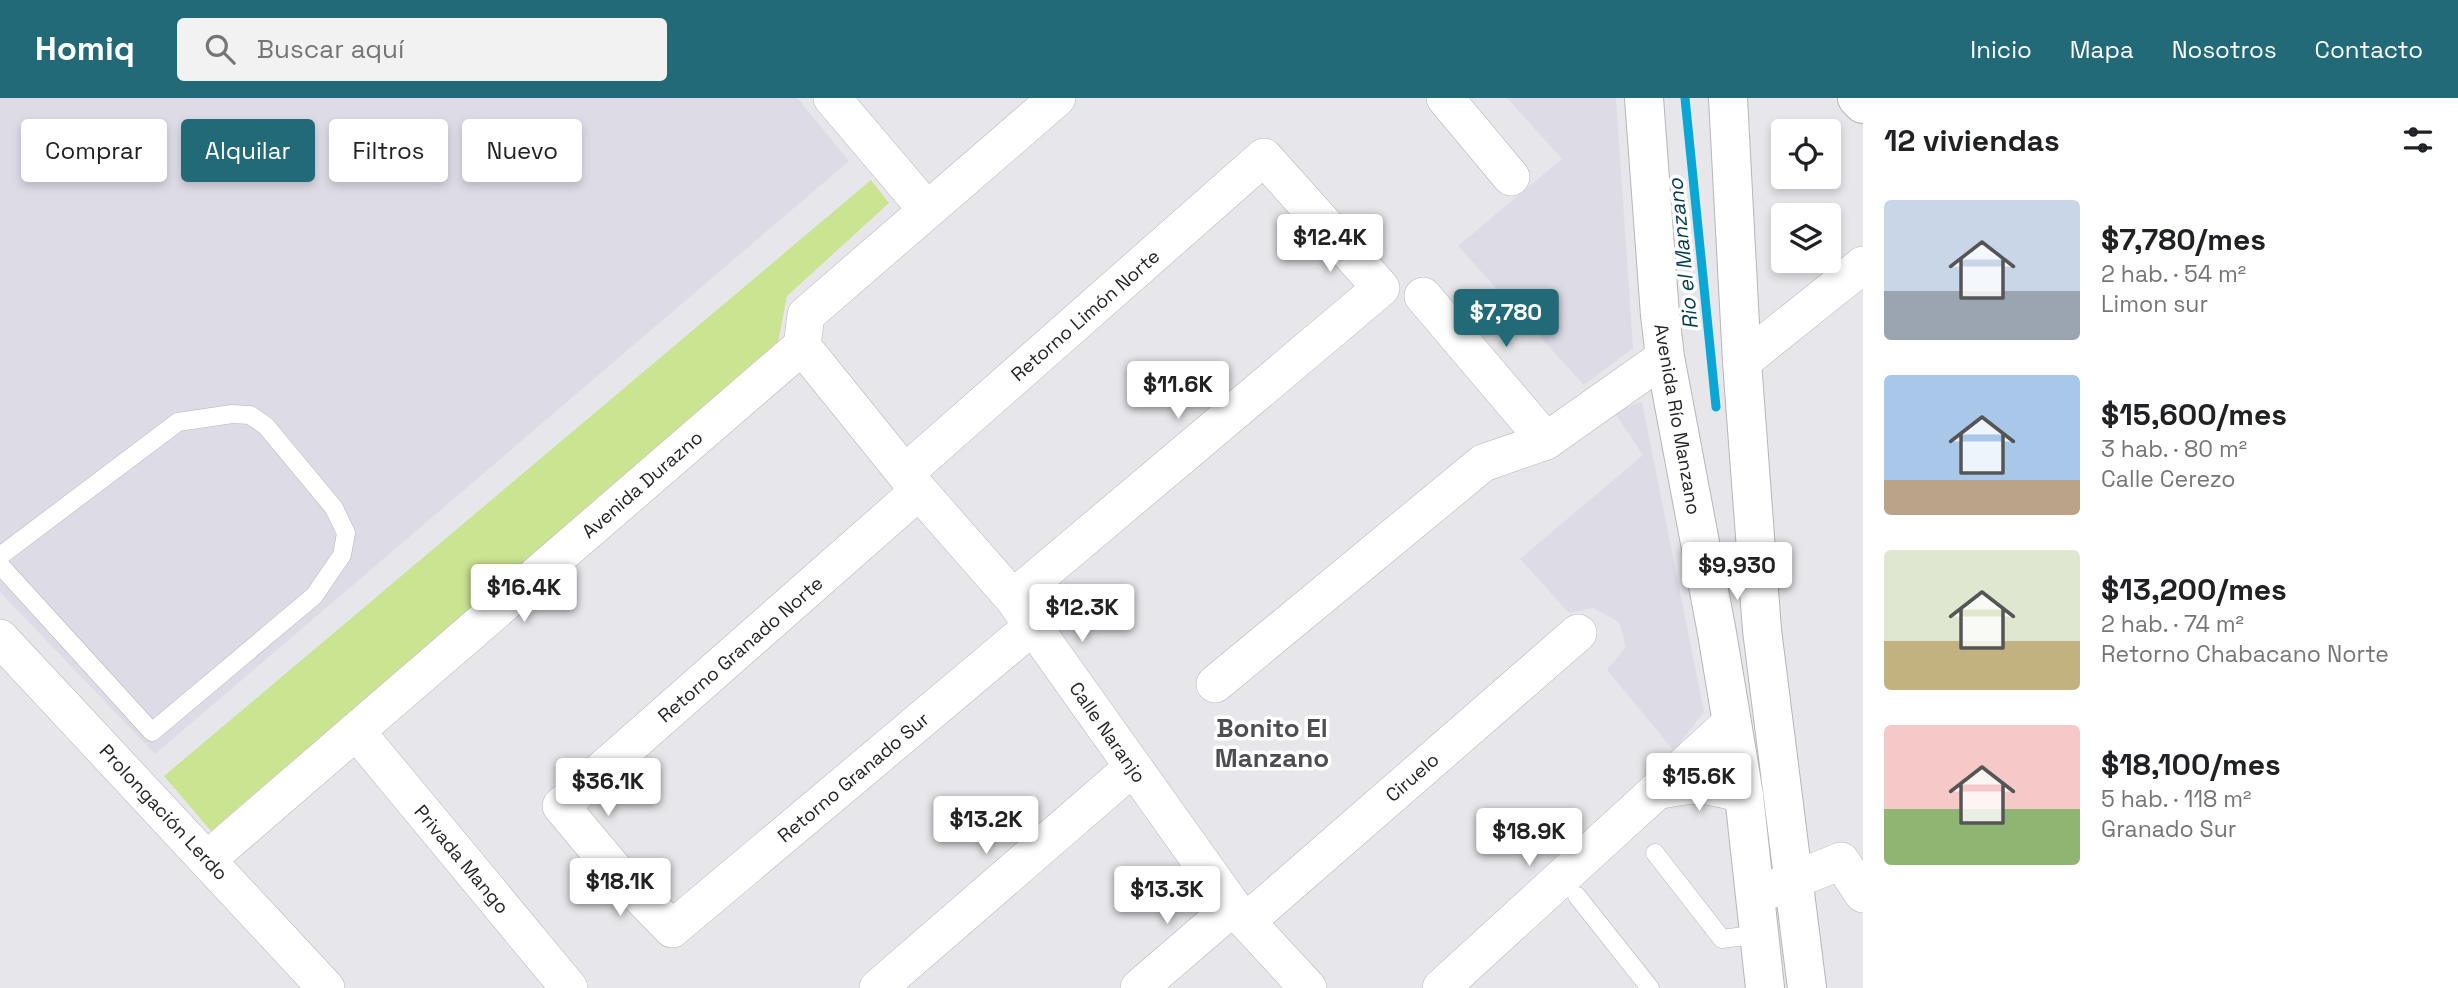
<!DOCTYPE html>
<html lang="es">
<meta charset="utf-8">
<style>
body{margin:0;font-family:"Space Grotesk",sans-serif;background:#f2f2f2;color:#202124;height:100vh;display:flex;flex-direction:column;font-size:26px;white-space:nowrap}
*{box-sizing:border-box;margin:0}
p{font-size:23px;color:#757577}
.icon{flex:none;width:38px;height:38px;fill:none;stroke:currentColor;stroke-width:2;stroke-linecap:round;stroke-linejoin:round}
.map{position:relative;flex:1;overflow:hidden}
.drawer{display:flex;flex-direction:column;background:#fff;width:595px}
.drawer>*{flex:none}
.guide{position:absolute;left:21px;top:21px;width:665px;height:63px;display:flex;gap:14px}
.buttons{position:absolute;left:1771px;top:21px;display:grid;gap:14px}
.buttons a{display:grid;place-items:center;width:70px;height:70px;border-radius:7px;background:#fff;box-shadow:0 4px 10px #0003;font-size:35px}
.price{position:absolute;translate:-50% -60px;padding:0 16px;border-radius:7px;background:#fff;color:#222;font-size:23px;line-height:46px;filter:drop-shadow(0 2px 4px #0008)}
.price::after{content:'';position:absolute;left:50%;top:42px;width:21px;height:16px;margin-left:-10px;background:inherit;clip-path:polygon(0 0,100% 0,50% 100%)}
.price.current{background:#226a77;color:#fff}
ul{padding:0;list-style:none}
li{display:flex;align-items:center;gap:21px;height:175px;padding:0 21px}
li span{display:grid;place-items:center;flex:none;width:196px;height:140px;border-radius:7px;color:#555}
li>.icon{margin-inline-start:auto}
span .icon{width:84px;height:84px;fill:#fffc;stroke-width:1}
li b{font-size:30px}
h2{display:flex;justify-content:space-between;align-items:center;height:84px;padding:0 21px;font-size:30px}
.tag{padding:0 24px;border-radius:7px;background:#fff;box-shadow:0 4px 10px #0003;font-size:24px;line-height:63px}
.tag.current{background:#226a77;color:#fff}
header{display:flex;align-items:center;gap:42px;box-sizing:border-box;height:98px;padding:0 35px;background:#226a77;color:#fff}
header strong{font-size:33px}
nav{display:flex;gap:38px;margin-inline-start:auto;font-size:24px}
.search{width:490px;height:63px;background:#f2f2f2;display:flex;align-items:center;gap:18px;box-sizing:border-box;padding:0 24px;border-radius:7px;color:#757577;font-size:26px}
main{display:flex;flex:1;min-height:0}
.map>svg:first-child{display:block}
</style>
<header>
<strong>Homiq</strong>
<div class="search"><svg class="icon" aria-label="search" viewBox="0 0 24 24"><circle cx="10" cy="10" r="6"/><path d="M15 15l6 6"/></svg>Buscar aquí</div>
<nav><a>Inicio</a><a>Mapa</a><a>Nosotros</a><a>Contacto</a></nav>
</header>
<main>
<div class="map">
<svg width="1863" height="890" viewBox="0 0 1863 890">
<rect width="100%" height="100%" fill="#e7e6ea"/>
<g fill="#dddbe6">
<path d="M 0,0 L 797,0 L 849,63 L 155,656 L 0,494 Z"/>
<path d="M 1507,0 L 1616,0 L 1633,250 L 1584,287 L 1458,148 L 1562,61 Z"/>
<path d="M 1642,304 L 1704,614 L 1674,653 L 1607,572 L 1626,549 L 1619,524 L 1593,510 L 1569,515 L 1520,461 L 1643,357 L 1614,314 Z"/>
</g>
<path fill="#cbe492" d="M 871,82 L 889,105 L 787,198 L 778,244 L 211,733 L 164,678 Z"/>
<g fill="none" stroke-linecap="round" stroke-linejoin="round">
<path stroke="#0aa6d5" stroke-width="9" d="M 1685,0 L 1716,309"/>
<defs>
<g id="lane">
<path d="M 0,458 L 178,324 L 232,316 L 250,317 L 266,328 L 334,410 L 346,435 L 342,457 L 314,498 L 152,634 L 0,467"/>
<path d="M 1655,755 L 1722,841 L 1759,836"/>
<path d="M 1577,798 L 1650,890"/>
</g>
<g id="street">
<path d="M 832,0 L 927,112"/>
<path d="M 1445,0 L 1511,79"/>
<path d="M 1423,198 L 1546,343"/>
<path d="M 802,248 L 919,393 L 1013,500 L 1233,809 L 1308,890"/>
<path d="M 1742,264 L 1863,167"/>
<path d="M 905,375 L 1264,59 L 1381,190 L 1013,500"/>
<path d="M 919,393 L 561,708 L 611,768 L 672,831 L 1034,527"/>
<path d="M 0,540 L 326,890"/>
<path d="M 1215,586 L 1483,365 L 1546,343 L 1665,259"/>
<path d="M 356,633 L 569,890"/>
<path d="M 1656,693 C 1693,685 1707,685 1744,697"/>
<path d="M 208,761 L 802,248 L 806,217 L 1057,0"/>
<path d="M 1767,793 L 1841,763 L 1863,796"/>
<path d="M 1247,823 L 1578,535"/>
<path d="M 878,890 L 1132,670"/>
<path d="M 1139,890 L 1233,809"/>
<path d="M 1441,890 L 1732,624"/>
</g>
<g id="secondary">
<path d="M 1644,0 L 1660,217 L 1665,259 L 1717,535 L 1744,697 L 1765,890"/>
<path d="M 1728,0 L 1742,264 L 1762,532 L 1807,890"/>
<path d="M 1857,0 L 1863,6"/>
</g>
</defs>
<use href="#lane" stroke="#b6b5b9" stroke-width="19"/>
<use href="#street" stroke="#b6b5b9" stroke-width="38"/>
<use href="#secondary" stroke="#b6b5b9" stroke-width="40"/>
<use href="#lane" stroke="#fff" stroke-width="18"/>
<use href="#street" stroke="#fff" stroke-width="37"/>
<use href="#secondary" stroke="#fff" stroke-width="38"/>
</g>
<g text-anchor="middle" stroke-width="7" stroke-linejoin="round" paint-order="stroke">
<g font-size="19" fill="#252526" stroke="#fff">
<text transform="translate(1085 217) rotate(-41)" y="7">Retorno Limón Norte</text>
<text transform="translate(1678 321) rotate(80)" y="7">Avenida Río Manzano</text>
<text transform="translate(642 386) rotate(-41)" y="7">Avenida Durazno</text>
<text transform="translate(740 551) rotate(-41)" y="7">Retorno Granado Norte</text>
<text transform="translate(1108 634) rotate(55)" y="7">Calle Naranjo</text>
<text transform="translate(853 679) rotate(-40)" y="7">Retorno Granado Sur</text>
<text transform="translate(1412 679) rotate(-41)" y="7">Ciruelo</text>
<text transform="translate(164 714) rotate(47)" y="7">Prolongación Lerdo</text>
<text transform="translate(462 761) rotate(50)" y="7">Privada Mango</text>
</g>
<g font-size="21" font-style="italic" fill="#003b4e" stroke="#fff">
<text transform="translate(1683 156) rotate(-96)" y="7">Rio el Manzano</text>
</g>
<g font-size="26" font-weight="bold" fill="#4e4d51" stroke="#fff">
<text x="1272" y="639">Bonito El<tspan x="1272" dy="30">Manzano</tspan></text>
</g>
</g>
</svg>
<div class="buttons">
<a><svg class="icon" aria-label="locate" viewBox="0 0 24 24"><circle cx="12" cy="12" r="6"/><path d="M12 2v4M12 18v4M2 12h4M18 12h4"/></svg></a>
<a><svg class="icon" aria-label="layers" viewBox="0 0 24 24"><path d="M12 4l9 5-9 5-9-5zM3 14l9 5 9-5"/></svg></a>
</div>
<b class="price" style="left:1330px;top:176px">$12.4K</b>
<b class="price current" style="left:1506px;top:251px">$7,780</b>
<b class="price" style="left:1178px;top:323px">$11.6K</b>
<b class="price" style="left:1737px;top:504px">$9,930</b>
<b class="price" style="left:524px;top:526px">$16.4K</b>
<b class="price" style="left:1082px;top:546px">$12.3K</b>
<b class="price" style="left:1699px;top:715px">$15.6K</b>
<b class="price" style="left:608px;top:720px">$36.1K</b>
<b class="price" style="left:986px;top:758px">$13.2K</b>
<b class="price" style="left:1529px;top:770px">$18.9K</b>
<b class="price" style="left:620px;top:820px">$18.1K</b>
<b class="price" style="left:1167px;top:828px">$13.3K</b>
<div class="guide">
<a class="tag">Comprar</a>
<a class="tag current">Alquilar</a>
<a class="tag">Filtros</a>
<a class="tag">Nuevo</a>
</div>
</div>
<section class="drawer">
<h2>12 viviendas<svg class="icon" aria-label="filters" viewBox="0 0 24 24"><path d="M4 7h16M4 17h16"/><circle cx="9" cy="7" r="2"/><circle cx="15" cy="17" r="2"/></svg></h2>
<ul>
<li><span style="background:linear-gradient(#c9d6e8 65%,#9aa5b1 0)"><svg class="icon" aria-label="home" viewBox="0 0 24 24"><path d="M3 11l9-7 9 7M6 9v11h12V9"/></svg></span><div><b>$7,780/mes</b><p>2 hab. · 54 m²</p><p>Limon sur</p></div></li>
<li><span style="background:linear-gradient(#a9c7e8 75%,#b9a48a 0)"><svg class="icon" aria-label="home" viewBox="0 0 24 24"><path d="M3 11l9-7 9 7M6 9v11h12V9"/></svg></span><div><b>$15,600/mes</b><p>3 hab. · 80 m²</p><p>Calle Cerezo</p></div></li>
<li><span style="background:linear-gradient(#dfe7d0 65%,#c2b280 0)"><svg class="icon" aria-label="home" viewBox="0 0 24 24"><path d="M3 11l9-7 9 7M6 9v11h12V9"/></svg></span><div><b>$13,200/mes</b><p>2 hab. · 74 m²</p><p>Retorno Chabacano Norte</p></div></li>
<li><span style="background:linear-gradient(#f6c9c9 60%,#8fb573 0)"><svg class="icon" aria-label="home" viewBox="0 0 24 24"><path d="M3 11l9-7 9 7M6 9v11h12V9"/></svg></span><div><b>$18,100/mes</b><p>5 hab. · 118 m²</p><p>Granado Sur</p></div></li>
</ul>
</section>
</main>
